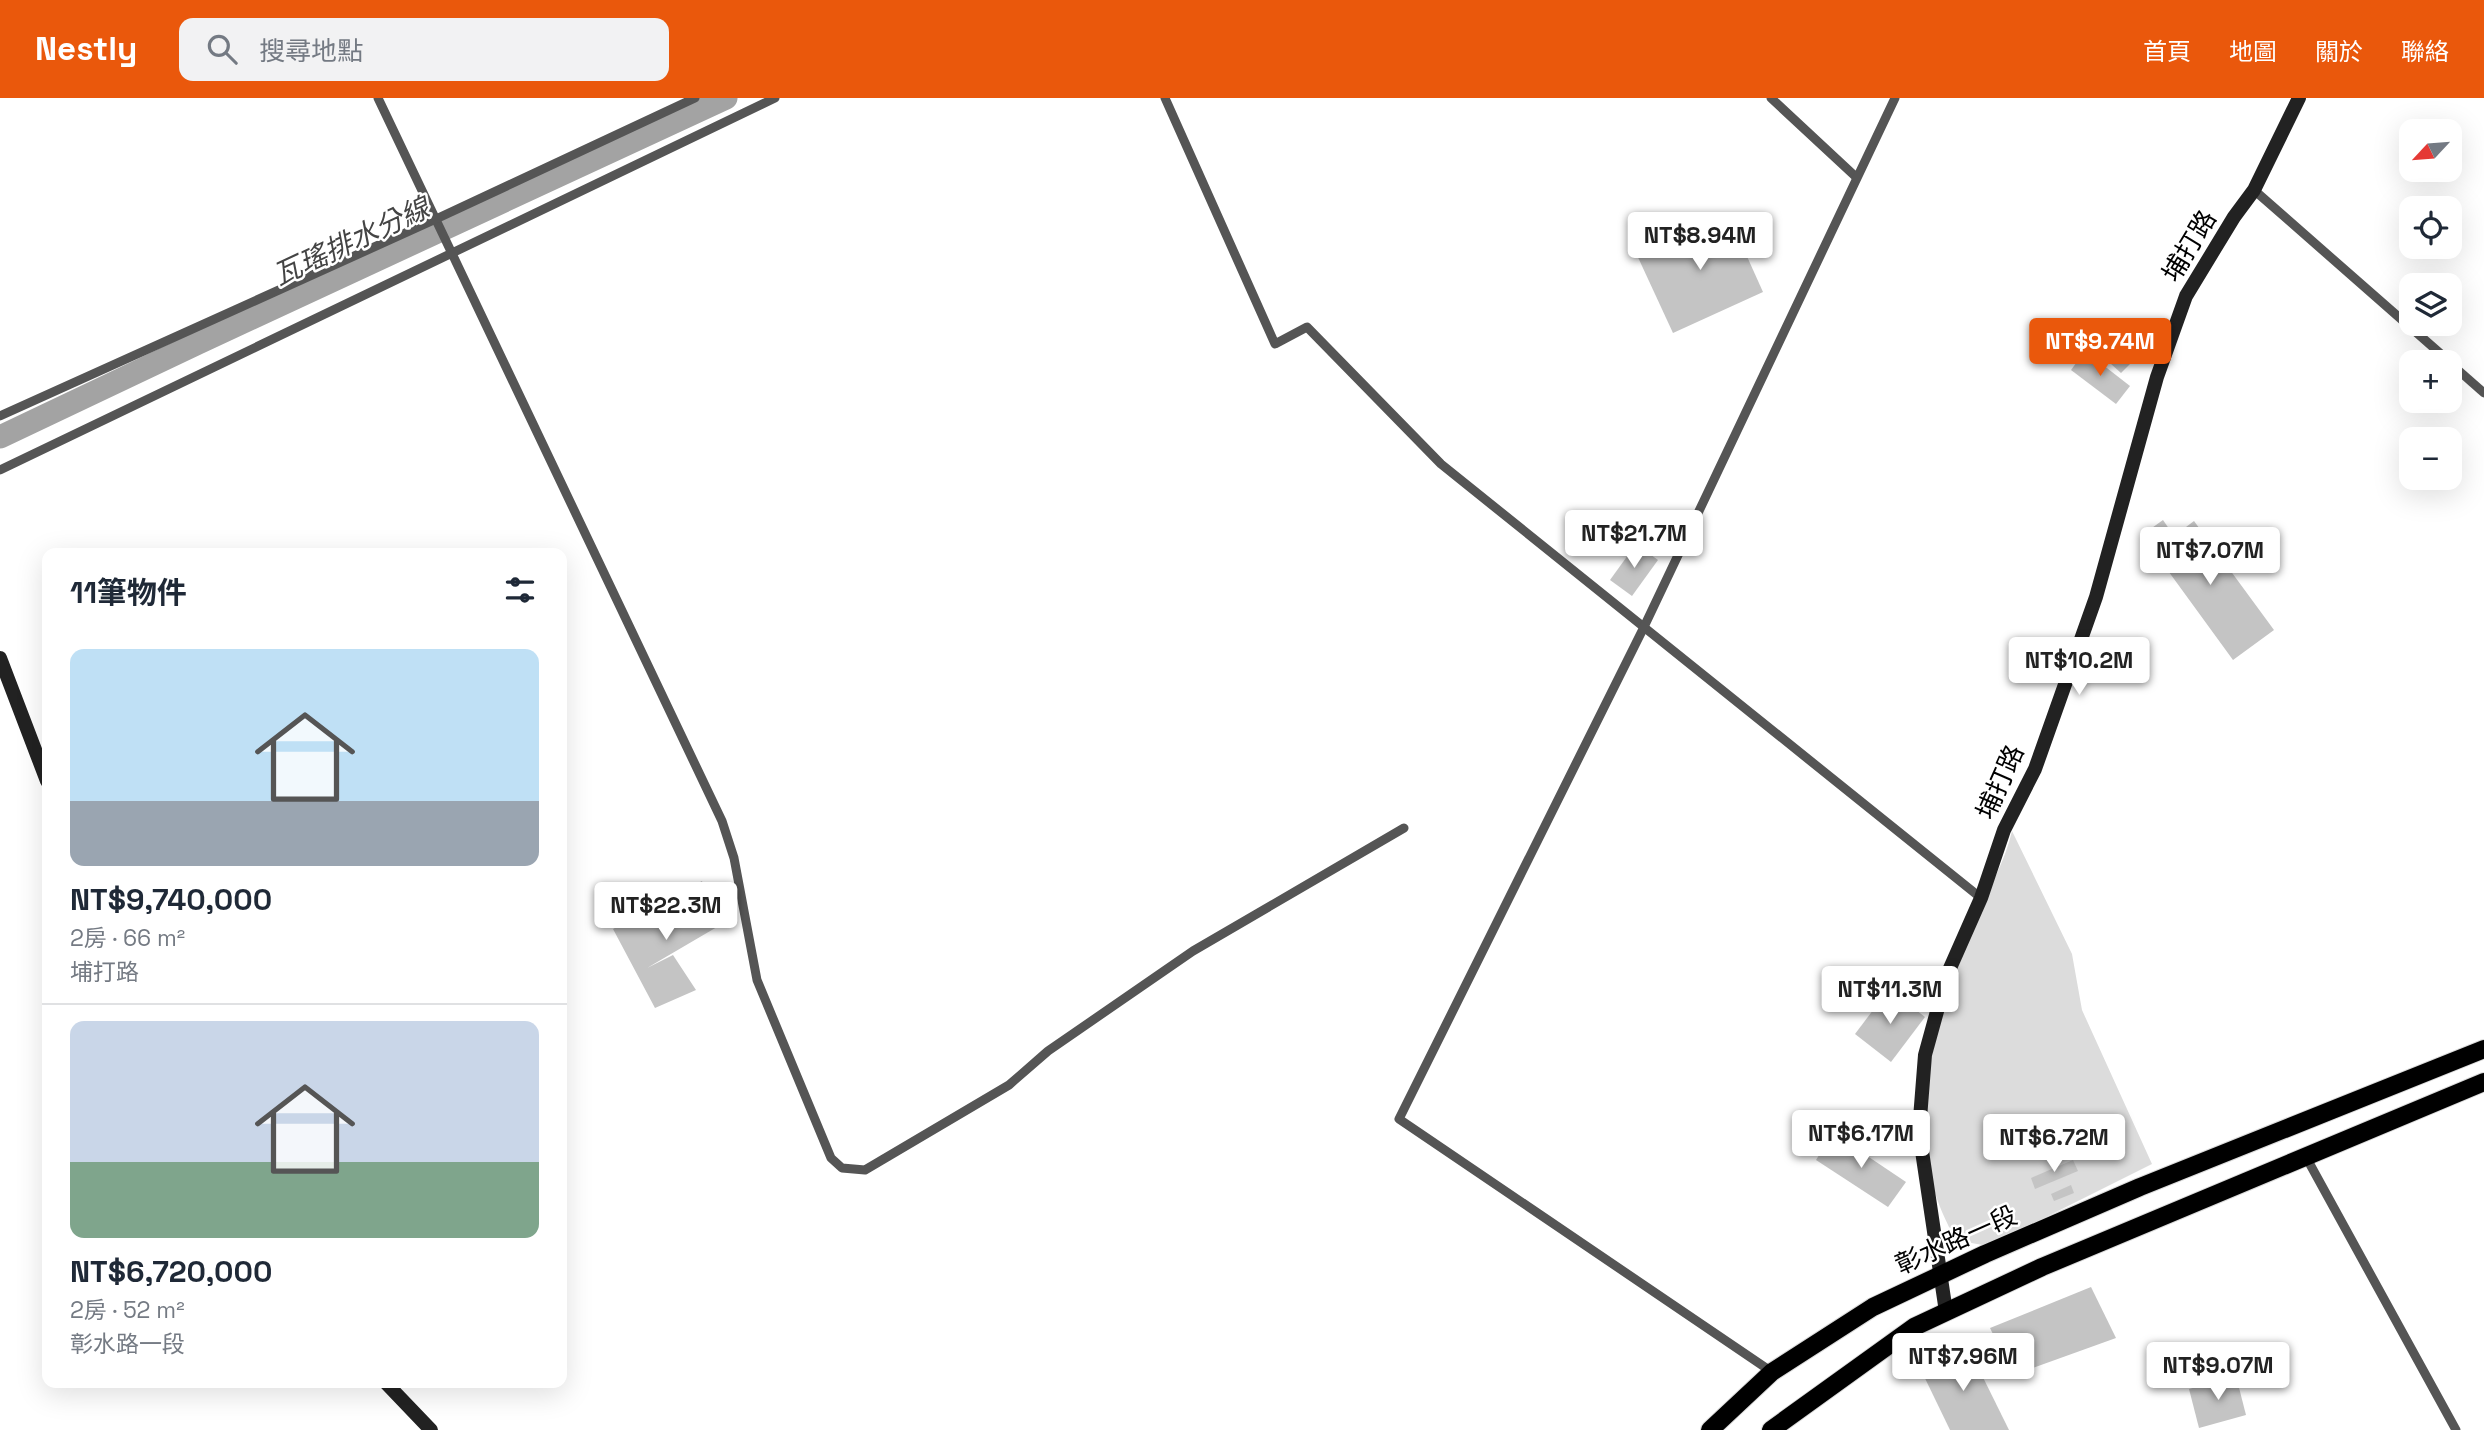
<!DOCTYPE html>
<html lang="zh-TW">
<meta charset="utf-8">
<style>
body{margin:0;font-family:"Space Grotesk","Noto Sans TC",sans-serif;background:#f2f2f3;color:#1f2937;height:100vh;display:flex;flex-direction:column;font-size:26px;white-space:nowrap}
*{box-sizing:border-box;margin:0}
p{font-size:23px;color:#747a83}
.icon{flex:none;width:38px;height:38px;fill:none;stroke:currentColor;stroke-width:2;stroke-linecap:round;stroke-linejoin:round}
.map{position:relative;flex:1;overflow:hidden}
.details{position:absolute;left:42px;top:450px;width:525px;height:840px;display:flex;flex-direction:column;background:#fff;border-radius:14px;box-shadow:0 7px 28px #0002}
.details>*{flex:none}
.needle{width:46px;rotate:244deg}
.fabs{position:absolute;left:2399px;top:21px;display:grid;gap:14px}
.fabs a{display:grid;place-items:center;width:63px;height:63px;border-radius:14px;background:#fff;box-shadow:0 7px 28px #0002;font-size:35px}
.price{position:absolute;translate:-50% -60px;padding:0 16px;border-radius:7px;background:#fff;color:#222;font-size:23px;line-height:46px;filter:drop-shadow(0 2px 4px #0008)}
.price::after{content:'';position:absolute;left:50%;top:42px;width:21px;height:16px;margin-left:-10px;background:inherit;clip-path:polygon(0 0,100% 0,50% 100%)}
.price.current{background:#ea580c;color:#fff}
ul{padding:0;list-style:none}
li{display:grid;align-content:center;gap:14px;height:371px;padding:0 28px}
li+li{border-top:2px solid #e0e1e3}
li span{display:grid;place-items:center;height:217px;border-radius:14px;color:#555}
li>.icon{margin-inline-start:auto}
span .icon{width:126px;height:126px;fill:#fffc;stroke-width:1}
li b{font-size:30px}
h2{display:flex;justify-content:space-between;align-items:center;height:84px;padding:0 28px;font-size:30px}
header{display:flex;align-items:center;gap:42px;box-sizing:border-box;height:98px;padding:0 35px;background:#ea580c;color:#fff}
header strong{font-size:33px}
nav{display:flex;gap:38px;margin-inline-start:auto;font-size:24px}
.search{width:490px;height:63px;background:#f2f2f3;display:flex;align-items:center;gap:18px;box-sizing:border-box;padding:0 24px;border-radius:14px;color:#747a83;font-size:26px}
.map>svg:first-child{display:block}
</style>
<header>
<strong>Nestly</strong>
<div class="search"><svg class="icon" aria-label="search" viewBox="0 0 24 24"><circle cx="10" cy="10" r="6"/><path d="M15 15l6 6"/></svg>搜尋地點</div>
<nav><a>首頁</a><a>地圖</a><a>關於</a><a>聯絡</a></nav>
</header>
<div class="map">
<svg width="2484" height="1332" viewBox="0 0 2484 1332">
<rect width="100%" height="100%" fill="#fff"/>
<path fill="#dcdcdc" d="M 2012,733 L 2072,856 L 2082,912 L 2152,1066 L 1988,1148 L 1955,1142 C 1947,1124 1937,1106 1933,1087 C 1909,995 1944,903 1978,818 C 1989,789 2005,764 2012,733 Z"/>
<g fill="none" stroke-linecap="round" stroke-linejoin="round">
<path stroke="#a3a3a3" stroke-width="23" d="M 0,339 L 198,245 L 726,0"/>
</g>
<g fill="#c4c4c4">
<path d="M 1727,114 L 1763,194 L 1673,235 L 1636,155 Z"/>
<path d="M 2120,222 L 2143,253 L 2121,275 L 2089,246 Z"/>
<path d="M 2085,253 L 2130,288 L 2116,306 L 2071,272 Z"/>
<path d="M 2163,422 L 2174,438 L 2194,423 L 2274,532 L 2233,562 L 2142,437 Z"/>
<path d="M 1636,446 L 1658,462 L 1632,498 L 1610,482 Z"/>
<path d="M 702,783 L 717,829 L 647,870 L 673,857 L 696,892 L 655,910 L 613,831 Z"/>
<path d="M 1889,891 L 1925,919 L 1891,964 L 1855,936 Z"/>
<path d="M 1833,1035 L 1906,1084 L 1888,1109 L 1816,1062 Z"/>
<path d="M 2073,1062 L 2078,1073 L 2035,1091 L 2031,1080 Z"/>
<path d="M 2071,1087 L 2074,1095 L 2054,1103 L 2051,1096 Z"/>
<path d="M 2091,1189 L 2116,1240 L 2013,1277 L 1990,1230 Z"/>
<path d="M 1967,1247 L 2009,1332 L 1950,1332 L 1920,1270 Z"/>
<path d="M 2236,1278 L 2246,1317 L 2199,1330 L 2189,1291 Z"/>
</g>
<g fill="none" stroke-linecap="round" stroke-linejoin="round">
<defs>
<g id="primary">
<path d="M 1710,1332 L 1772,1274 L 1873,1209 L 1985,1156 L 2140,1089 L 2484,951"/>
<path d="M 1771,1332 L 1914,1229 L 2042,1169 L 2484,984"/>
</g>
</defs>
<use href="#primary" stroke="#dbdbdb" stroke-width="20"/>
<g stroke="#555" stroke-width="9">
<path d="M 378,0 L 722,723 L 734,760 L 757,882 L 831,1060 L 842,1070 L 865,1072 L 1009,987 L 1048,953 L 1193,853 L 1404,730"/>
<path d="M 1165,0 L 1275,246 L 1307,229 L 1441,366 L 1981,800"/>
<path d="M 1771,0 L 1856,79"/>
<path d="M 2254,92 L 2450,264"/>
<path d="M 2450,265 L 2484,295"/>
<path d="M 0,318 L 436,121 L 695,0"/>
<path d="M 0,372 L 775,0"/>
<path d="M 2306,1059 L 2456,1332"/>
<path d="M 1772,1274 L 1399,1021 L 1643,531 L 1895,0"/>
</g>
<g stroke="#222" stroke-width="14">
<path d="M 0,560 L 47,683"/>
<path d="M 1946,1214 L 1919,1033 L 1925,957 L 1947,877 L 1981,800 L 2004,732 L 2035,671 L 2096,499 L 2157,279 L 2186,198 L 2234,119 L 2254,92 L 2299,0"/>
<path d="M 385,1284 L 431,1332"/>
</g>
<use href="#primary" stroke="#000" stroke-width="18"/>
</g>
<g text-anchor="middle" stroke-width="5" stroke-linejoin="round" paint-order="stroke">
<g font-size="26" fill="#000" stroke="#fff">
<text transform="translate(2189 148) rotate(-59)" y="9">埔打路</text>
<text transform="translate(2000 684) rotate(-66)" y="9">埔打路</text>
<text transform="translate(1956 1142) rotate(-24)" y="9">彰水路一段</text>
</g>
<g font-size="28" font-style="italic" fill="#444" stroke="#fff">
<text transform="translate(351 143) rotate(-25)" y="10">瓦瑤排水分線</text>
</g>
</g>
</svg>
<div class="fabs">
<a><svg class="needle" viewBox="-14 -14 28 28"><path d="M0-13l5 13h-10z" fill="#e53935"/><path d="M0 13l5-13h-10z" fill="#747a83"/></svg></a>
<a><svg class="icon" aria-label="locate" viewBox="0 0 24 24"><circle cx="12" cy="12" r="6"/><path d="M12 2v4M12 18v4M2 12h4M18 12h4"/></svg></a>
<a><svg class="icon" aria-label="layers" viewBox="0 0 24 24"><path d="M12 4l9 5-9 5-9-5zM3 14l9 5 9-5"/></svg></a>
<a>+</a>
<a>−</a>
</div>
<b class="price" style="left:1700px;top:174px">NT$8.94M</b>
<b class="price current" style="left:2100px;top:280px">NT$9.74M</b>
<b class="price" style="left:1634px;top:472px">NT$21.7M</b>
<b class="price" style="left:2210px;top:489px">NT$7.07M</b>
<b class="price" style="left:2079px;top:599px">NT$10.2M</b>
<b class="price" style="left:666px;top:844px">NT$22.3M</b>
<b class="price" style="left:1890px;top:928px">NT$11.3M</b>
<b class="price" style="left:1861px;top:1072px">NT$6.17M</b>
<b class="price" style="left:2054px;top:1076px">NT$6.72M</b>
<b class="price" style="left:1963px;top:1295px">NT$7.96M</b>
<b class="price" style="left:2218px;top:1304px">NT$9.07M</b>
<section class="details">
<h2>11筆物件<svg class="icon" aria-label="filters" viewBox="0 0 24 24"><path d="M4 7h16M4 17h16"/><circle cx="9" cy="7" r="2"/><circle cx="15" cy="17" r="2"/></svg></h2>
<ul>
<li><span style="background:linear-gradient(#bfe0f5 70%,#9aa5b1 0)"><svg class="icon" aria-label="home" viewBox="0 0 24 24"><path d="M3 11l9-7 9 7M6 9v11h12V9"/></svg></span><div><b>NT$9,740,000</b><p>2房 · 66 m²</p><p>埔打路</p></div></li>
<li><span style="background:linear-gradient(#c9d6e8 65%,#7fa58c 0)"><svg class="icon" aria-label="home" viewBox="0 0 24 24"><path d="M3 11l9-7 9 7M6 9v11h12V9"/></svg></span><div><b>NT$6,720,000</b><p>2房 · 52 m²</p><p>彰水路一段</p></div></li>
</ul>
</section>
</div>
